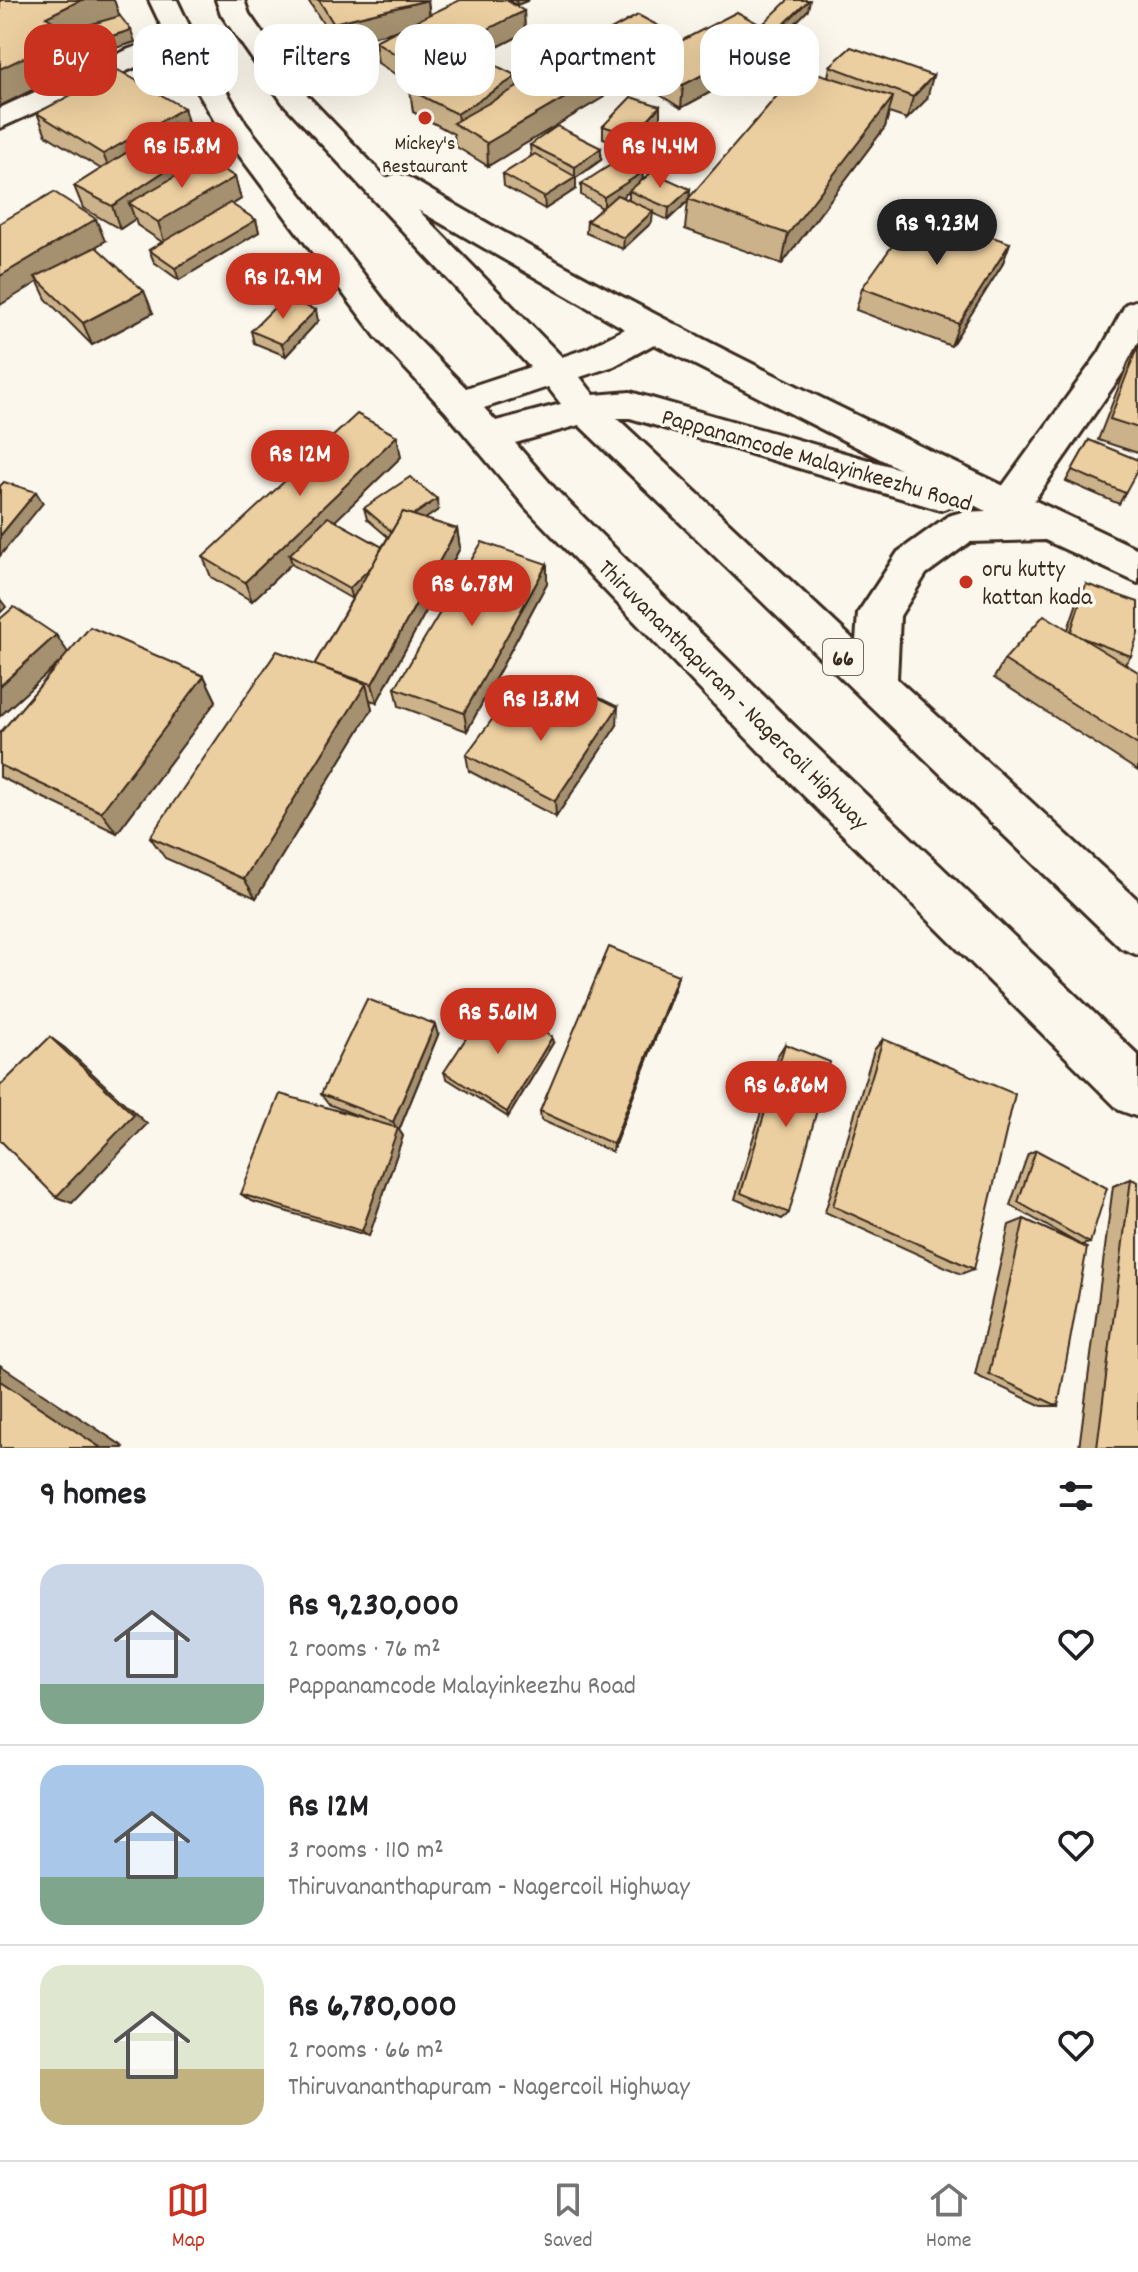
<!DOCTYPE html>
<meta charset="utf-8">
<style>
body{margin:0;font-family:Dekko,sans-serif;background:#f6f6f6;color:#202124;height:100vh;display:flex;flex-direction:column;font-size:30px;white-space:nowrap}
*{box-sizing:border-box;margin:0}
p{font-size:26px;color:#757577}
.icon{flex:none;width:44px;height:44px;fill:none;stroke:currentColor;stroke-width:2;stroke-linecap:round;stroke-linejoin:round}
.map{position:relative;height:1448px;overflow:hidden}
.panel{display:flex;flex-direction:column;background:#fff;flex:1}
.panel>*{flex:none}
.guide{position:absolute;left:24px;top:24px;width:1090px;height:72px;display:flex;gap:16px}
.price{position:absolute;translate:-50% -68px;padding:0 18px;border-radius:28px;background:#c8321e;color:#fff;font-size:26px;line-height:52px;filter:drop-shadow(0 2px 4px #0008)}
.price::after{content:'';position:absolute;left:50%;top:48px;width:24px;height:18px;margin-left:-12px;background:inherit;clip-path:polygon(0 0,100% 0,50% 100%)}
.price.selected{background:#222;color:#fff}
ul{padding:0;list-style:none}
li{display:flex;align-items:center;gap:24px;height:200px;padding:0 40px}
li+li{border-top:2px solid #e0e0e0}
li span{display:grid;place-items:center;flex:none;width:224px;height:160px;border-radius:24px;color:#555}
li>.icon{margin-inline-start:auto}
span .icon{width:96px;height:96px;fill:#fffc;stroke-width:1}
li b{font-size:34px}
h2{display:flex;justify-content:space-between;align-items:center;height:96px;padding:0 40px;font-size:34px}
.tag{padding:0 28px;border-radius:24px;background:#fff;box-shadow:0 8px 32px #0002;font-size:28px;line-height:72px}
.tag.selected{background:#c8321e;color:#fff}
.dock{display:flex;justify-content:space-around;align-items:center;height:112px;border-top:2px solid #e0e0e0;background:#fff;font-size:22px;color:#757577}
.dock a{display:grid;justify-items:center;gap:4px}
.dock .selected{color:#c8321e}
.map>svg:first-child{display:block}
</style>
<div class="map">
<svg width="1138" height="1448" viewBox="0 0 1138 1448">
<rect width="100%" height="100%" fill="#fbf7ec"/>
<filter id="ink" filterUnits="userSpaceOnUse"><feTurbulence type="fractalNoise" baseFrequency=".0125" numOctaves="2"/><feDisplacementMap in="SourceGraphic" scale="16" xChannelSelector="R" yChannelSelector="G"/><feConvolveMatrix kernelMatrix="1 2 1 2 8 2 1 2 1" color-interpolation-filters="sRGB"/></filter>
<g filter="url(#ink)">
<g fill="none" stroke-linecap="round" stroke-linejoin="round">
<defs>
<g id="minor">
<path d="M 182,32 L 192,34 L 196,40 L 192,46 L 149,61 L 0,128 L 0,108 L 129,49 Z"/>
<path d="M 1138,300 L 1138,345 L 1126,368 L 1024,515 L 1010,520 L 996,515 L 991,505 L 996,495 L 1099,353 L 1126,304 Z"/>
</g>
<path id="major" d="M 149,0 L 177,0 L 196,40 L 246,124 L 400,321 L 466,388 L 530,367 L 283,103 L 221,14 L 216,0 L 244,0 L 249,14 L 303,91 L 386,178 L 397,174 L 408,177 C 644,317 890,433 1138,549 L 1138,583 L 1045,540 L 970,542 L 926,574 L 900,616 L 897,679 L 1138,900 L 1138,955 L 1121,948 L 579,425 L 515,443 L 555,489 L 792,724 L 1138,1055 L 1138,1117 L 1119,1110 L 760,752 L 527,509 L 446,412 L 376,337 L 218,127 L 168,40 ZM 418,210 L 625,329 L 588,348 L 562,357 ZM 654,344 L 900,469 L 630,392 L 594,395 L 580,377 L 614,366 ZM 548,387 L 561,404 L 496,421 L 484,408 ZM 617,418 L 630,418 L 941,510 L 955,505 L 959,498 L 986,511 L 962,512 L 948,516 L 898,552 L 858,613 L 856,642 Z"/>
</defs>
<use href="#minor" stroke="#3b2a1e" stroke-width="6"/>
<use href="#major" stroke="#3b2a1e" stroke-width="6"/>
<use href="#minor" fill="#fbf7ec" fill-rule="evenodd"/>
<use href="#major" fill="#fbf7ec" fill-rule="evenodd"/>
</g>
<g fill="#cbb28a" stroke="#3b2a1e" stroke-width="2" fill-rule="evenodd">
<path d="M 0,0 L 114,0 L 119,16 L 135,42 L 93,55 L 82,40 L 81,35 L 75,38 L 85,64 L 0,106 Z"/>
<path d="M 308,0 L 428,0 L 430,15 L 524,11 L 525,33 L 478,57 L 517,87 L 578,61 L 578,48 L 670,32 L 669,47 L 764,26 L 764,23 L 808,10 L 778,40 L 776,57 L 681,108 L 641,83 L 641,70 L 609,88 L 604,85 L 604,97 L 488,166 L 455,146 L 454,134 L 413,112 L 410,90 L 415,87 L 378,63 L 375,41 L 396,31 L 337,45 Z"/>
<path d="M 508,0 L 529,0 L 517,5 Z"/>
<path d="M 303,58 L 330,76 L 313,84 L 305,70 Z"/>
<path d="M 830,66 L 927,99 L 907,119 L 889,113 L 885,127 L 782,264 L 685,229 L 688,201 L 668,220 L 652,213 L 652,222 L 623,249 L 586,233 L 587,221 L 602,208 L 581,195 L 581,184 L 642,180 L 690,189 L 689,198 L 828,77 ZM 629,192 L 629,200 L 622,197 Z"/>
<path d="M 660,106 L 660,118 L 632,148 L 603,138 L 603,126 Z"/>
<path d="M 184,108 L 190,131 L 216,164 L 215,165 L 235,177 L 241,199 L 232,205 L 256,220 L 259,232 L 179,280 L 154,262 L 149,250 L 162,242 L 137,225 L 135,219 L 120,229 L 83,208 L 74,186 L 101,169 L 46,135 L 37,113 Z"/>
<path d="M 530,145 L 601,160 L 576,178 L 576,189 L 545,209 L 504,186 L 503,174 L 531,157 Z"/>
<path d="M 0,223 L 105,241 L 90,250 L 153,313 L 92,345 L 46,299 L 38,282 Z"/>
<path d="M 1010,243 L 1002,265 L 951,346 L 856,310 L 862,288 Z"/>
<path d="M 318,321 L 286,356 L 254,343 L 251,331 Z"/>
<path d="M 1138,344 L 1138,453 L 1098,440 L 1128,363 Z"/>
<path d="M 1089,440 L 1125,493 L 1119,504 L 1066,481 Z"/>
<path d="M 401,457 L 335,521 L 382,547 L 388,537 L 367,519 L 364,508 L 438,510 L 425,519 L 457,529 L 460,548 L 377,702 L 370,700 L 372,709 L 256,898 L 165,858 L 150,837 L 314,665 L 352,599 L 293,565 L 292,563 L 252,601 L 211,577 L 203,557 Z"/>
<path d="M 547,564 L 547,583 L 467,731 L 399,706 L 395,688 Z"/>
<path d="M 1086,584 L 1131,656 L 1125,664 L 1138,672 L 1138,771 L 994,678 L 1004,660 L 1068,629 L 1080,594 Z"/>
<path d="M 0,619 L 56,635 L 68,653 L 204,676 L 216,701 L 117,833 L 0,777 L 0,733 L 62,660 L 0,716 Z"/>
<path d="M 568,723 L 617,725 L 556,817 L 469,771 L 466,755 Z"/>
<path d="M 678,975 L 675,987 L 612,1152 L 541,1120 L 540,1111 Z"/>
<path d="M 438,1035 L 399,1130 L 403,1136 L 369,1236 L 251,1201 L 241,1194 L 366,1119 L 328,1104 L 321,1094 Z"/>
<path d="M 883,1039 L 974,1269 L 961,1274 L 825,1212 L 874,1050 Z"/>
<path d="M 553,1043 L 508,1117 L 446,1078 L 444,1072 Z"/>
<path d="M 785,1044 L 789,1213 L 782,1219 L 735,1199 L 778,1055 Z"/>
<path d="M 1036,1150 L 1090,1243 L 1081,1245 L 1058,1406 L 1042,1406 L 975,1375 L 1009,1225 L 1024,1219 L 1079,1244 L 1010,1205 L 1028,1154 Z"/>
<path d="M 1131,1179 L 1138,1448 L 1079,1448 L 1113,1186 Z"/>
</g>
<g fill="#a59170" stroke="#3b2a1e" stroke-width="2">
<path d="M 81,0 L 114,0 L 120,17 L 78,28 L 81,35 L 75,38 L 85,64 L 0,106 L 0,69 L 46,17 Z"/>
<path d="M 428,0 L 430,23 L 337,45 L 333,23 Z"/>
<path d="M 516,0 L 529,0 L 517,5 Z"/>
<path d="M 809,0 L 810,0 L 808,10 L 779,40 L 780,28 Z"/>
<path d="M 524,11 L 525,33 L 416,88 L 414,66 Z"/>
<path d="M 131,30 L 135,42 L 93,55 L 89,43 Z"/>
<path d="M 670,32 L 668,55 L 642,61 L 641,70 L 609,88 L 610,66 Z"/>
<path d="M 779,35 L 776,57 L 681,108 L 683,85 Z"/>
<path d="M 328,64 L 330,76 L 313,84 L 311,72 Z"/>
<path d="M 604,75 L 604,97 L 488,166 L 487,143 Z"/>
<path d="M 517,76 L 517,98 L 459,126 L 457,114 Z"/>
<path d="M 933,76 L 927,99 L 907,119 L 913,97 Z"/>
<path d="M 893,97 L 885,127 L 782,264 L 788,234 Z"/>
<path d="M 660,106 L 660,118 L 632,148 L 633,136 Z"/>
<path d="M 184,108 L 190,131 L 112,176 L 103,154 Z"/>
<path d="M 210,141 L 216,164 L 144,213 L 129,203 L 135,219 L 120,229 L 112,206 Z"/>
<path d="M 601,148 L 601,160 L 576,178 L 576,189 L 545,209 L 544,197 L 575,178 L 575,167 Z"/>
<path d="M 643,172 L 642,183 L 604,209 L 604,197 Z"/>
<path d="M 235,177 L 241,199 L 165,244 L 158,222 Z"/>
<path d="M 690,189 L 689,200 L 668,220 L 669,208 Z"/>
<path d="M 653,211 L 652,222 L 623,249 L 624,238 Z"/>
<path d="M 96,219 L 105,241 L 39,281 L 35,277 L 38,282 L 0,305 L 0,276 Z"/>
<path d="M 256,220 L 259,232 L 179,280 L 175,268 Z"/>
<path d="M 1010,243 L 1002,265 L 951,346 L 959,324 Z"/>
<path d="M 144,291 L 153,313 L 92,345 L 83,323 Z"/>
<path d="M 316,310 L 318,321 L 286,356 L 282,344 Z"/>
<path d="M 397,436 L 401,457 L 296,559 L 289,555 L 292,563 L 252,601 L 245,582 Z"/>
<path d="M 36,492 L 43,503 L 0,556 L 0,536 Z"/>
<path d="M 437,499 L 438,510 L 393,541 L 391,531 Z"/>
<path d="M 457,529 L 460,548 L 377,702 L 372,684 Z"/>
<path d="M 387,550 L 352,600 L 349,589 Z"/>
<path d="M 547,564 L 547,583 L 467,731 L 464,713 Z"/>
<path d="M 0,599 L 6,607 L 0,613 Z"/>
<path d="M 56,635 L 69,654 L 0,716 L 0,686 Z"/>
<path d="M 204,676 L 216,701 L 117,833 L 101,812 Z"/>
<path d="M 366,684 L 372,709 L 256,898 L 244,879 Z"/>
<path d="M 618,707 L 617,725 L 556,817 L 555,801 Z"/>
<path d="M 678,975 L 675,987 L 612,1152 L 613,1144 Z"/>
<path d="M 435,1024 L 438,1035 L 399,1130 L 403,1136 L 369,1236 L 362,1231 L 397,1129 L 393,1122 Z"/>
<path d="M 50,1037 L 65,1048 L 147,1124 L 72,1203 L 56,1197 Z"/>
<path d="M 552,1037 L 553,1043 L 508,1117 L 507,1112 Z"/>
<path d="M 0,1365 L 124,1447 L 123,1448 L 101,1448 L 0,1381 Z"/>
</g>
<g fill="#eccfa0" stroke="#3b2a1e" stroke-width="2">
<path d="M 0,0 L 81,0 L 46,17 L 74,34 L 0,69 Z"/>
<path d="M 319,0 L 428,0 L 333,23 Z"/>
<path d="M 460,0 L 506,0 L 524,11 L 414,66 L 375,41 Z"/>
<path d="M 788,0 L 809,0 L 780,28 L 764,23 Z"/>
<path d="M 737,12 L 779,35 L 683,85 L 642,61 Z"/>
<path d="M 638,15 L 670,32 L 610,66 L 578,48 Z"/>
<path d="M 120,16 L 131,30 L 89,43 L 78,28 Z"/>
<path d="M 851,47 L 933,76 L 913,97 L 830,66 Z"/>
<path d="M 470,53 L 517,76 L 457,114 L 410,90 Z"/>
<path d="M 309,54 L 328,64 L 311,72 L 303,58 Z"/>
<path d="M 571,57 L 604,75 L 487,143 L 453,123 Z"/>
<path d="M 801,68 L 893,97 L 788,234 L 688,199 Z"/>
<path d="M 118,70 L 184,108 L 103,154 L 37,113 Z"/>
<path d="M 631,97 L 660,106 L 633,136 L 603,126 Z"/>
<path d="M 173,123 L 210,141 L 112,206 L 74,186 Z"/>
<path d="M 557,126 L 601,148 L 575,167 L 530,145 Z"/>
<path d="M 535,154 L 576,177 L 544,197 L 503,174 Z"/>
<path d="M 206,159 L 235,177 L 158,222 L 129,203 Z"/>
<path d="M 620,159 L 643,172 L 604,197 L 581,184 Z"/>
<path d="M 652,172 L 690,189 L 669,208 L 629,191 Z"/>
<path d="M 54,192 L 96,219 L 0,276 L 0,223 Z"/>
<path d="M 617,195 L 653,211 L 624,238 L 587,221 Z"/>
<path d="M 230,203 L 256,220 L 175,268 L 149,250 Z"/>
<path d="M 917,211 L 1010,243 L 959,324 L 862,288 Z"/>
<path d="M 96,247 L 144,291 L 83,323 L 35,277 Z"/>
<path d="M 284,298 L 316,310 L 282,344 L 251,331 Z"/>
<path d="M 1138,345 L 1138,428 L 1110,419 Z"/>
<path d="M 357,414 L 397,436 L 245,582 L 203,557 Z"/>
<path d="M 1089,440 L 1138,460 L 1138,469 L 1125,493 L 1072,470 Z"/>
<path d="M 410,477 L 437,499 L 413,515 L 403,512 L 393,529 L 391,531 L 364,508 Z"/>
<path d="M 4,482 L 36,492 L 0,536 L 0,486 Z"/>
<path d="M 403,512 L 457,529 L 372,684 L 314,665 Z"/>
<path d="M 328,517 L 382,547 L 372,566 L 349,589 L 289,555 Z"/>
<path d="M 482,542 L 547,564 L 464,713 L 395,688 Z"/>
<path d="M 1086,584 L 1138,602 L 1138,634 L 1131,656 L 1080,637 L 1071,631 Z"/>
<path d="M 14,607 L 56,635 L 0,686 L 0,619 Z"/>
<path d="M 1044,615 L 1138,672 L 1138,745 L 1004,660 Z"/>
<path d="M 90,627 L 204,676 L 101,812 L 0,765 L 0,733 Z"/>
<path d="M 277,651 L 366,684 L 244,879 L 150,837 Z"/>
<path d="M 589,693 L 618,707 L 555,801 L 466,755 L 511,694 L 568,723 Z"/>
<path d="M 609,947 L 678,975 L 613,1144 L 540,1111 Z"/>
<path d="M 367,999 L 435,1024 L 393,1122 L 321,1094 Z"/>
<path d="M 491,1000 L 552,1037 L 507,1112 L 444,1072 Z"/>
<path d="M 50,1037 L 134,1115 L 56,1197 L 0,1140 L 0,1086 Z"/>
<path d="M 883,1039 L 1015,1094 L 974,1269 L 833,1206 Z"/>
<path d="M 785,1044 L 830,1062 L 789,1213 L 741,1193 Z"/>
<path d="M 280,1094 L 398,1128 L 362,1231 L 241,1194 Z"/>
<path d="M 1036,1150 L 1107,1188 L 1090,1243 L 1018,1202 Z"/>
<path d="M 1131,1179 L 1138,1182 L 1138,1448 L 1097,1448 Z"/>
<path d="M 1024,1219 L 1087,1248 L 1058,1406 L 989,1374 Z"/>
<path d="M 0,1381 L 101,1448 L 0,1448 Z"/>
</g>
</g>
<g fill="#c8321e" stroke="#fbf7ec" stroke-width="3">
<circle cx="425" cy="118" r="8"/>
<circle cx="966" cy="582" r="8"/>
</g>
<g text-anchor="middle" stroke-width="7" stroke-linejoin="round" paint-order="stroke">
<g font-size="20" fill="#3b2a1e" stroke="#fbf7ec">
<text x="425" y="149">Mickey's<tspan x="425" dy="23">Restaurant</tspan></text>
</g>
<rect fill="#fbf7ec" stroke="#75685c" stroke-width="2" x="823" y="639" width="40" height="36" rx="6"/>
<g font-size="22" font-weight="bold" fill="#3b2a1e">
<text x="843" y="665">66</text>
</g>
<g font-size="24" fill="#3b2a1e" stroke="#fbf7ec">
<text transform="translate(817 459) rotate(16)" y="8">Pappanamcode Malayinkeezhu Road</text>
<text transform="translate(734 694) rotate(45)" y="8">Thiruvananthapuram - Nagercoil Highway</text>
</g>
<g font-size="24" fill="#3b2a1e" stroke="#fbf7ec" text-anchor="start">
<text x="982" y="576">oru kutty<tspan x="982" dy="28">kattan kada</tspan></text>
</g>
</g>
</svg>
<b class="price" style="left:182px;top:190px">Rs 15.8M</b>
<b class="price" style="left:660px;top:190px">Rs 14.4M</b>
<b class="price selected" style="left:937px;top:267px">Rs 9.23M</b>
<b class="price" style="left:283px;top:321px">Rs 12.9M</b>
<b class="price" style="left:300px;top:498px">Rs 12M</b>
<b class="price" style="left:472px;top:628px">Rs 6.78M</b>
<b class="price" style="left:541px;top:743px">Rs 13.8M</b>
<b class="price" style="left:498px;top:1056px">Rs 5.61M</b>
<b class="price" style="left:786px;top:1129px">Rs 6.86M</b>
<div class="guide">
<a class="tag selected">Buy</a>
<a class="tag">Rent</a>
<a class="tag">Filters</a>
<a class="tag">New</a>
<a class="tag">Apartment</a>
<a class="tag">House</a>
</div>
</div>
<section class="panel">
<h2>9 homes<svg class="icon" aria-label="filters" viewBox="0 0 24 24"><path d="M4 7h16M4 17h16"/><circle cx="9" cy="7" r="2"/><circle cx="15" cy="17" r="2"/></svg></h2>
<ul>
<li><span style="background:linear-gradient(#c9d6e8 75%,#7fa58c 0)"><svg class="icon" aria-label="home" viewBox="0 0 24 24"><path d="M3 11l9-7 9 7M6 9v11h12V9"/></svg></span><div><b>Rs 9,230,000</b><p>2 rooms · 76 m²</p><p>Pappanamcode Malayinkeezhu Road</p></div><svg class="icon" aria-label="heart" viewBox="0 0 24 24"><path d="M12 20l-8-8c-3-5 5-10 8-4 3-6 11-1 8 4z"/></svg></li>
<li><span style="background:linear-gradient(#a9c7e8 70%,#7fa58c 0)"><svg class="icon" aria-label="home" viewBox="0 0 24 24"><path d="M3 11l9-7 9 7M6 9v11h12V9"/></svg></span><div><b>Rs 12M</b><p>3 rooms · 110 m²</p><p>Thiruvananthapuram - Nagercoil Highway</p></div><svg class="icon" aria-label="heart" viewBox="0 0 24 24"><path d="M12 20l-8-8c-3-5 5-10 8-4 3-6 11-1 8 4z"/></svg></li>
<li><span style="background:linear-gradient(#dfe7d0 65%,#c2b280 0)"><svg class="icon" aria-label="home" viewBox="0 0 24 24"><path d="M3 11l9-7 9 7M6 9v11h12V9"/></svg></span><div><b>Rs 6,780,000</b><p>2 rooms · 66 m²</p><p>Thiruvananthapuram - Nagercoil Highway</p></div><svg class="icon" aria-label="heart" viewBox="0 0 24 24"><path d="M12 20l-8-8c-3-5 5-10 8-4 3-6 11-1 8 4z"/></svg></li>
</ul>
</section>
<nav class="dock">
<a class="selected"><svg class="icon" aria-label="map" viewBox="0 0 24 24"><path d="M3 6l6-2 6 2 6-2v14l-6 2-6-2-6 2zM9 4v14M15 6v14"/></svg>Map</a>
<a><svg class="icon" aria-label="saved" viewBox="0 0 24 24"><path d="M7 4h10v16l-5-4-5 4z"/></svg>Saved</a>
<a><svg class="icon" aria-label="home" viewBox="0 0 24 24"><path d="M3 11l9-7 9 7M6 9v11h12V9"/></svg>Home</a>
</nav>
